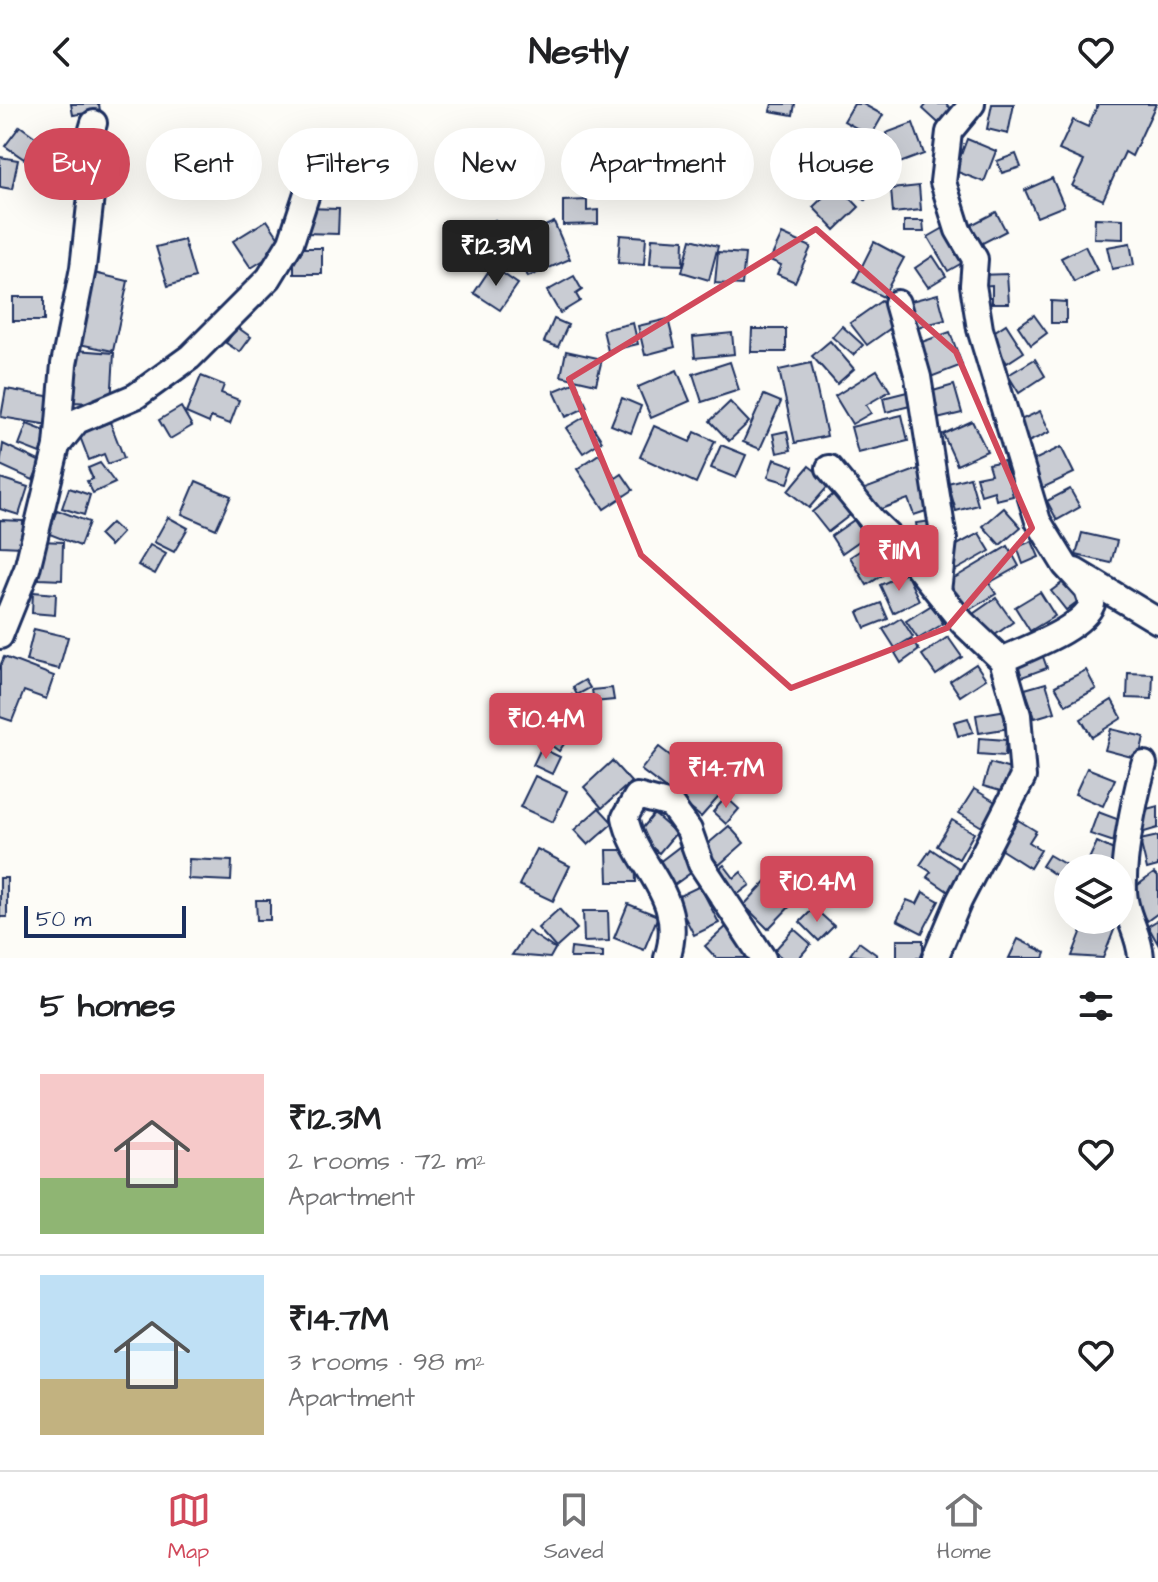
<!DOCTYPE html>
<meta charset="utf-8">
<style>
body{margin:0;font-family:"Architects Daughter",sans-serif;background:#f2f2f2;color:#202124;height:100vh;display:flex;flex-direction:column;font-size:30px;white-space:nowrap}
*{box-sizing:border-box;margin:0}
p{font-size:26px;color:#757577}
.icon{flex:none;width:44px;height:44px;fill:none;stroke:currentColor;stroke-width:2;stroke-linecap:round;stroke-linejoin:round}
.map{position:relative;height:854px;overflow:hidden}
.panel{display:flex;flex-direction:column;background:#fff;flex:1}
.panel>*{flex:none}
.hud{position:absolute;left:24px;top:24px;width:1110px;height:72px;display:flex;gap:16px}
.fabs{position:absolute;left:1054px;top:750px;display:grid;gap:16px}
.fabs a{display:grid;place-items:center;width:80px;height:80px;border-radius:50%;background:#fff;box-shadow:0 8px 32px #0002;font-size:40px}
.scale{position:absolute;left:24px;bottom:20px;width:162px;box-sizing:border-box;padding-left:8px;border:4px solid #1b2f5e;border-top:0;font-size:22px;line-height:28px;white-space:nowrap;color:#1b2f5e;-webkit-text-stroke:6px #fdfcf7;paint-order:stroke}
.price{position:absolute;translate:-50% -68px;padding:0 18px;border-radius:8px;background:#d1495b;color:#fff;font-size:26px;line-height:52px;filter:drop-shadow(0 2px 4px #0008)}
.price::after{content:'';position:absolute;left:50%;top:48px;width:24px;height:18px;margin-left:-12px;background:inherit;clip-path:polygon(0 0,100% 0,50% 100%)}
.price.active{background:#222;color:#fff}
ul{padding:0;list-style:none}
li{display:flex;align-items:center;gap:24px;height:200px;padding:0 40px}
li+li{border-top:2px solid #e0e0e0}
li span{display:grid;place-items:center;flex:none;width:224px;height:160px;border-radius:0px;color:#555}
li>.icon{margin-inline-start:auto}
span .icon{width:96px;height:96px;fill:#fffc;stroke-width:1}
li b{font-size:34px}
h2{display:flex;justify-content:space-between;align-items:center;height:96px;padding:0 40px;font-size:34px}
.tag{padding:0 28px;border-radius:36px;background:#fff;box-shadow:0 8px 32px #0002;font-size:28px;line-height:72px}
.tag.active{background:#d1495b;color:#fff}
header{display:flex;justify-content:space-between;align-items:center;height:104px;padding:0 40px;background:#fff;font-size:36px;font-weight:700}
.dock{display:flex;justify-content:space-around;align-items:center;height:112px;border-top:2px solid #e0e0e0;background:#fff;font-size:22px;color:#757577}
.dock a{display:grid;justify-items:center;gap:4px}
.dock .active{color:#d1495b}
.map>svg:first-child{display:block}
</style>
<header><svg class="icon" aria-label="back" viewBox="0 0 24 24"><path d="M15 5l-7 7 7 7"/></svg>Nestly<svg class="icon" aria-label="heart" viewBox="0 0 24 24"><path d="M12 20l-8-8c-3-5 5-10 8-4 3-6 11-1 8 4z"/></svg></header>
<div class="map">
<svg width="1158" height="854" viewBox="0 0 1158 854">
<rect width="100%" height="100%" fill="#fdfcf7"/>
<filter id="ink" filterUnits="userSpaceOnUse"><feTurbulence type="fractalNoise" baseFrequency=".0125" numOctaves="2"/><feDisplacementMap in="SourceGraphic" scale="16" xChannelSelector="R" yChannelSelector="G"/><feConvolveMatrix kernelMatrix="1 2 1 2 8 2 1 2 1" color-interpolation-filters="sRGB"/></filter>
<g filter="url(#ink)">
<g fill="#c9ccd3" stroke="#1b2f5e" stroke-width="2">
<path d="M 71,0 L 99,0 L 100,7 L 73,11 Z"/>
<path d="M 772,0 L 795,0 L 793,11 L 770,7 Z"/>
<path d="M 854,0 L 863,0 L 883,11 L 871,32 L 844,17 Z"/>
<path d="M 927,0 L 946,0 L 959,12 L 946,26 L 923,5 Z"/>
<path d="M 992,0 L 1014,0 L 1008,30 L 987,25 Z"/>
<path d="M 1098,0 L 1156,0 L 1132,52 L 1125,48 L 1103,96 L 1072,82 L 1084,57 L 1059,46 L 1073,16 L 1088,23 Z"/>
<path d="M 913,19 L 924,50 L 897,60 L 886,29 Z"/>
<path d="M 20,22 L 38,35 L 24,55 L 5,42 Z"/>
<path d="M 967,35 L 996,47 L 984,78 L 955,67 Z"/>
<path d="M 1016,50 L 1021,63 L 1002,69 L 997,57 Z"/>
<path d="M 0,53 L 18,56 L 12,85 L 0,83 Z"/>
<path d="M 873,55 L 890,69 L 865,96 L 849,81 Z"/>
<path d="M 1052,74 L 1064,102 L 1037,113 L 1025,86 Z"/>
<path d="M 837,80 L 859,103 L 835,126 L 813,103 Z"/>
<path d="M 919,82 L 921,106 L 893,109 L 891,85 Z"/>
<path d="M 587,96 L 587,107 L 598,106 L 598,120 L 563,121 L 563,97 Z"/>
<path d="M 305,104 L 339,105 L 338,130 L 304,129 Z"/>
<path d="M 996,108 L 1006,127 L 975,143 L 965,124 Z"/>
<path d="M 1095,114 L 1123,115 L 1123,135 L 1094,134 Z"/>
<path d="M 267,116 L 285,143 L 251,164 L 233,137 Z"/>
<path d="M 495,116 L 505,128 L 490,140 L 480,128 Z"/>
<path d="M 904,117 L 923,117 L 924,128 L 904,128 Z"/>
<path d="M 554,118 L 570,155 L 528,173 L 512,136 Z"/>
<path d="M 949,121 L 969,155 L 948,167 L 928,133 Z"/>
<path d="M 782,130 L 811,143 L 795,178 L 777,170 L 781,161 L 770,156 Z"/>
<path d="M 620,131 L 646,133 L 644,161 L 618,159 Z"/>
<path d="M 652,134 L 684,136 L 683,161 L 650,160 Z"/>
<path d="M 691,135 L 718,142 L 709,176 L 682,168 Z"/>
<path d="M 184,136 L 195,174 L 168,182 L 156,143 Z"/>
<path d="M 874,138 L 904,154 L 883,193 L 854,178 Z"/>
<path d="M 1130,139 L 1134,161 L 1112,165 L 1107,143 Z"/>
<path d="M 1085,142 L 1097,166 L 1074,178 L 1061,154 Z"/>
<rect x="294" y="144" width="28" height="26"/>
<path d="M 718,148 L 745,150 L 742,181 L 715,179 Z"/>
<path d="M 933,152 L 946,172 L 928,183 L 915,164 Z"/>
<path d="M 492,162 L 518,180 L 500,206 L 474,189 Z"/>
<path d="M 94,169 L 128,177 L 113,247 L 79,240 Z"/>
<path d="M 1007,170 L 1009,199 L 992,199 L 992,181 L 978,182 L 978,171 Z"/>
<path d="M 574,172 L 582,186 L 576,190 L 580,197 L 560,209 L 547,187 Z"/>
<path d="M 938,190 L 945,216 L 910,225 L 903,199 Z"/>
<rect x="13" y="193" width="31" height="24"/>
<path d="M 881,197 L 898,219 L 867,241 L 850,219 Z"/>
<path d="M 1051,197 L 1066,198 L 1066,219 L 1051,219 Z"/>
<path d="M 1034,211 L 1047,229 L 1031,241 L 1018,222 Z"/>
<path d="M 554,215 L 568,221 L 558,243 L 544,238 Z"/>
<path d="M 668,215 L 675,243 L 645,251 L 638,222 Z"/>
<path d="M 633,219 L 638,240 L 608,247 L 603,226 Z"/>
<path d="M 1006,220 L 1024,248 L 1007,259 L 989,231 Z"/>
<path d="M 842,222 L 863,241 L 853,251 L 832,233 Z"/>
<path d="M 237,223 L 251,233 L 240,248 L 226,239 Z"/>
<path d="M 752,225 L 786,225 L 786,248 L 751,248 Z"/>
<path d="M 950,228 L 962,261 L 928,274 L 916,240 Z"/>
<path d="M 732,229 L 734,250 L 695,254 L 693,233 Z"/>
<path d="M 830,237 L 854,265 L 837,280 L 812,252 Z"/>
<path d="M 76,246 L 114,249 L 111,300 L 73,298 Z"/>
<path d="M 566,247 L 602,255 L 596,280 L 561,272 Z"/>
<path d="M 1035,255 L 1045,272 L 1019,289 L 1008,271 Z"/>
<path d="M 730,258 L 739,286 L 702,298 L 693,270 Z"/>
<path d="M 811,259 L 827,332 L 795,339 L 779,266 Z"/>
<path d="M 677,266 L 690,297 L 651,314 L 638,283 Z"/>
<path d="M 877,266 L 890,287 L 866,301 L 871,309 L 852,320 L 835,292 Z"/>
<path d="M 201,272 L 224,281 L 221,289 L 239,296 L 230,320 L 211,313 L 209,319 L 186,309 Z"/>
<path d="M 576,278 L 587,303 L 566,313 L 554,287 Z"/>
<path d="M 954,281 L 962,309 L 933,316 L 926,289 Z"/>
<path d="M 6,285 L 53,293 L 49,321 L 1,313 Z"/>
<path d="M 911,287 L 914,301 L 886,308 L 883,294 Z"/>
<path d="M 764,291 L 781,298 L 760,345 L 743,338 Z"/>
<path d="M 622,294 L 641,302 L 631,329 L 611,321 Z"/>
<path d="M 730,298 L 749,318 L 729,337 L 710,317 Z"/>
<path d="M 181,303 L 192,322 L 170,335 L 159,316 Z"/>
<path d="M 1040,307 L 1050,328 L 1026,339 L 1016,318 Z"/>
<path d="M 902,311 L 908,337 L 858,349 L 851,323 Z"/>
<path d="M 586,312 L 602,337 L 583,349 L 566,324 Z"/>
<path d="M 972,317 L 987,347 L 957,361 L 943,330 Z"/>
<path d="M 110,318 L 124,354 L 108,360 L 104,350 L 89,356 L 79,330 Z"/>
<path d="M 27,320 L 53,330 L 45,351 L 19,341 Z"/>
<path d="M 654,322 L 690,338 L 695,328 L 715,337 L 696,379 L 640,353 Z"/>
<path d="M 787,327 L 791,346 L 777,349 L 773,330 Z"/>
<path d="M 3,340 L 41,358 L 33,376 L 0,361 Z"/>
<path d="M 721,341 L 746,351 L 736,374 L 711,364 Z"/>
<path d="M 1061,343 L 1074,369 L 1040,385 L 1028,359 Z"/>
<path d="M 599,350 L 616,374 L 622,370 L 633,386 L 604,405 L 577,365 Z"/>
<path d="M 774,355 L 794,362 L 788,379 L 768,373 Z"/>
<path d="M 1004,357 L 1013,392 L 996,396 L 994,387 L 981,391 L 976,373 L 991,370 L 988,360 Z"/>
<path d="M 100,359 L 115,379 L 93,389 L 87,377 L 93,375 L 88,364 Z"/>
<path d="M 809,362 L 831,379 L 809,404 L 788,387 Z"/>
<path d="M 921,364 L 935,404 L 914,411 L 908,395 L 870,409 L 862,386 Z"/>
<path d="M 970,373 L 978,401 L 956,407 L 948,379 Z"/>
<path d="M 0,374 L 28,383 L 19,411 L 0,405 Z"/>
<path d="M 196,377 L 231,392 L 216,425 L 182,410 Z"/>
<path d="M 69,384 L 90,391 L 84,411 L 62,404 Z"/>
<path d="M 1070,385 L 1080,403 L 1057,416 L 1047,397 Z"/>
<path d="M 834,390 L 850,411 L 828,428 L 812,408 Z"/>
<path d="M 1004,404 L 1021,423 L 1000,441 L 983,422 Z"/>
<path d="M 57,406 L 89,418 L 80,442 L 47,429 Z"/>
<path d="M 168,413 L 188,424 L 174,448 L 154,438 Z"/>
<path d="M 0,416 L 23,417 L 22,443 L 0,442 Z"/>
<path d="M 854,416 L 865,433 L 842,449 L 831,432 Z"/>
<path d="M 932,417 L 937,448 L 921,451 L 916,419 Z"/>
<path d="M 111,419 L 122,429 L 110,442 L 99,431 Z"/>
<path d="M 979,429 L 990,447 L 956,466 L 946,447 Z"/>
<path d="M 1082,429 L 1117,437 L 1111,459 L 1076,451 Z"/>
<path d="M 880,434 L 898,461 L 867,481 L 850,453 Z"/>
<path d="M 40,437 L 63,438 L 62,476 L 39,475 Z"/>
<path d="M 1032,437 L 1039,453 L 1023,460 L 1017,443 Z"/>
<path d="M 150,441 L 166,450 L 155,470 L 138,461 Z"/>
<path d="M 1008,442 L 1019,462 L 989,479 L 996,490 L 964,509 L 946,479 Z"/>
<path d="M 906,469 L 919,496 L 893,509 L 880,481 Z"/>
<path d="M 1066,476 L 1081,495 L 1066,506 L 1051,487 Z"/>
<path d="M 33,488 L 56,490 L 55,511 L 32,509 Z"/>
<path d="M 1040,488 L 1055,512 L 1030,527 L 1015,503 Z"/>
<path d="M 996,494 L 1013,518 L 988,536 L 970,512 Z"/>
<path d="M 881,499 L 888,515 L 865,524 L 858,508 Z"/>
<path d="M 932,501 L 943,520 L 918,535 L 906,517 Z"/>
<path d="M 901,514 L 913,533 L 895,544 L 883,525 Z"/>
<path d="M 34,525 L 68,533 L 59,565 L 26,557 Z"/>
<path d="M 948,533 L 962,553 L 936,571 L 922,551 Z"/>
<path d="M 912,536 L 919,546 L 901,559 L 895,549 Z"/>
<path d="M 1042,550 L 1047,564 L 1022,573 L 1017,558 Z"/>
<path d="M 4,553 L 54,572 L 46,595 L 24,587 L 12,617 L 0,613 L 0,562 Z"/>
<path d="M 976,560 L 986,575 L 960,592 L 950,577 Z"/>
<path d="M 1086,566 L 1096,585 L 1066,601 L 1055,582 Z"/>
<path d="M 1128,569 L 1153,570 L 1152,595 L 1127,594 Z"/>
<path d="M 585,576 L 590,584 L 577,591 L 573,583 Z"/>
<path d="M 1046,579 L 1055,608 L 1035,614 L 1025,585 Z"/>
<path d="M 612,584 L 614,596 L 594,598 L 592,586 Z"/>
<path d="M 572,591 L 587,603 L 580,612 L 565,599 Z"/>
<path d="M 1112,596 L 1122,614 L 1092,633 L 1081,615 Z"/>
<path d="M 1007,606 L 1010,624 L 979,629 L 976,611 Z"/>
<path d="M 566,610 L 579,619 L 559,647 L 536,630 L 550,611 L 560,618 Z"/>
<path d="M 968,614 L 973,628 L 958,632 L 954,618 Z"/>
<path d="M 1111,625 L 1144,633 L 1139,655 L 1105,646 Z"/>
<path d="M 979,634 L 1006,636 L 1005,652 L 978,650 Z"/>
<path d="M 659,643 L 692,668 L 674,691 L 641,666 Z"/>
<path d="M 541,644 L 560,653 L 552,670 L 533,661 Z"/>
<path d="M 612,657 L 631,678 L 602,704 L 584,683 Z"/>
<path d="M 990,659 L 1017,667 L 1011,690 L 983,682 Z"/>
<path d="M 1087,664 L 1115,675 L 1103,702 L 1075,690 Z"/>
<path d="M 702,670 L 723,688 L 701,713 L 680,696 Z"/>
<path d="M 535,672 L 567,687 L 553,718 L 520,703 Z"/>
<path d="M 974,685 L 1002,702 L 987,726 L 959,709 Z"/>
<path d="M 726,693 L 739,705 L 726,720 L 713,708 Z"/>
<path d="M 1158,702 L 1158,724 L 1141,729 L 1135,708 Z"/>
<path d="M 599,704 L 613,719 L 588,741 L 574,726 Z"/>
<path d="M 1098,708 L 1125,718 L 1117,739 L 1090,730 Z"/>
<path d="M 654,710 L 676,729 L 659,749 L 637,731 Z"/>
<path d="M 952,716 L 974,729 L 959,755 L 937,742 Z"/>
<path d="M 1018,716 L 1036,727 L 1029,738 L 1041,746 L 1030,764 L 1000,745 Z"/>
<path d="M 729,722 L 744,739 L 719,761 L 704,743 Z"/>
<path d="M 1158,732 L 1158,762 L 1147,765 L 1140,736 Z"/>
<path d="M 1097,738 L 1126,752 L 1120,764 L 1108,764 L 1089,755 Z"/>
<path d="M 679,743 L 696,765 L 674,781 L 658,759 Z"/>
<path d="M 537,745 L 570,762 L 553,797 L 519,781 Z"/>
<path d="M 931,745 L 966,769 L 952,790 L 927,773 L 931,768 L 920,761 Z"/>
<path d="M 607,746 L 635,746 L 636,778 L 608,778 Z"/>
<path d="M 1049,751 L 1068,762 L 1060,774 L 1042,762 Z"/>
<path d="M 189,755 L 232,757 L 231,777 L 188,775 Z"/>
<path d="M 724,761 L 734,774 L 741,768 L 750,781 L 730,796 L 711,771 Z"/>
<path d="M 1154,769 L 1158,773 L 1158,809 L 1147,817 L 1126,790 Z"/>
<path d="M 773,770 L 798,794 L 768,825 L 744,801 Z"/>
<rect x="0" y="774" width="7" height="39"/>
<path d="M 700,782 L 719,819 L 694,831 L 675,794 Z"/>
<path d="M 923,788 L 939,797 L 922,829 L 897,816 L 907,796 L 917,800 Z"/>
<path d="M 256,796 L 270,796 L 270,816 L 257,816 Z"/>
<path d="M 628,800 L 658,812 L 644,846 L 614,834 Z"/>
<path d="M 814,804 L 834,822 L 819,837 L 800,818 Z"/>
<path d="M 559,805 L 577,825 L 556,844 L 538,824 Z"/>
<path d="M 583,807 L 608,807 L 609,837 L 584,838 Z"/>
<path d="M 1086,816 L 1103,816 L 1116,821 L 1103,854 L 1072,852 Z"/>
<path d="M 1158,816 L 1158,840 L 1148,822 Z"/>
<path d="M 727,822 L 755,854 L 716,854 L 705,842 Z"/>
<path d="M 794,825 L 811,840 L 799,854 L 782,854 L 774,847 Z"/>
<path d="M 528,827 L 555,845 L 550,854 L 512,851 Z"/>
<path d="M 1018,835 L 1046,849 L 1044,854 L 1009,854 Z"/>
<rect x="897" y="836" width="26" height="18"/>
<path d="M 859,838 L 877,851 L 874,854 L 850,851 Z"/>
<path d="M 571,844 L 603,848 L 603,854 L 570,854 Z"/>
</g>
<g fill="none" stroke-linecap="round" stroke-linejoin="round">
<defs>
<g id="minor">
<path d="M 972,0 L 949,28 L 943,78 L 958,126 L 975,155 L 973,181 L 980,225 L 1038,417 L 1065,461 L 1087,485 L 1092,500 C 1082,525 1027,544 1002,556"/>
<path d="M 897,199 L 918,273 L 944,436 L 938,487"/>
<path d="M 57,342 L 77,317 L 136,292 L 190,253 L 269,174 L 291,138 L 311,77"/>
<path d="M 829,364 L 872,416 L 905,447 L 962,518 L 1002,556 L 1018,611 L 1023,673 L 959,797 L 935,854"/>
<path d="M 1075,467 L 1158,517"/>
<path d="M 0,532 L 27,465 L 57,342 L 64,260 L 83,164 L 95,56 L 89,36 L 94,19"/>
<path d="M 667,854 C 688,792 634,762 625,713 L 637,692 L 671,701 L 689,726 L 701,760 L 763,854"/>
<path d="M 1141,854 C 1140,834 1130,819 1126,801 C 1118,770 1135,692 1144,660"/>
</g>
</defs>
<use href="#minor" stroke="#1b2f5e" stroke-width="30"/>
<use href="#minor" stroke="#fdfcf7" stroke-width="24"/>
</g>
</g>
<path fill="none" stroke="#d1495b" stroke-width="6" stroke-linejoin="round" d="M 816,125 L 956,248 L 1032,424 L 947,524 L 791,584 L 641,451 L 569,275 Z"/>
</svg>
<div class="fabs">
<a><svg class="icon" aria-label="layers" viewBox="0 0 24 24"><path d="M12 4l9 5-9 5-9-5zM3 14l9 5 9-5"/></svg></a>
</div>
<div class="scale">50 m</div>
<b class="price active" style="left:496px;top:184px">₹12.3M</b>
<b class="price" style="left:899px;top:489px">₹11M</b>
<b class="price" style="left:546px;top:657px">₹10.4M</b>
<b class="price" style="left:726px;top:706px">₹14.7M</b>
<b class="price" style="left:817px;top:820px">₹10.4M</b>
<div class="hud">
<a class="tag active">Buy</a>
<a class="tag">Rent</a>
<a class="tag">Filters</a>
<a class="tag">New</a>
<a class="tag">Apartment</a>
<a class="tag">House</a>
</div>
</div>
<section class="panel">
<h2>5 homes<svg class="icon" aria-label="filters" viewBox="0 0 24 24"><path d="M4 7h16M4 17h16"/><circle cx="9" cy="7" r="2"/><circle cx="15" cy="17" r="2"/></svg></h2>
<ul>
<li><span style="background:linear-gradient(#f6c9c9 65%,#8fb573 0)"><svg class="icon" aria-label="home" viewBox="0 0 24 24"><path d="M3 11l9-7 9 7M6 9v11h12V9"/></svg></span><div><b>₹12.3M</b><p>2 rooms · 72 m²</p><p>Apartment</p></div><svg class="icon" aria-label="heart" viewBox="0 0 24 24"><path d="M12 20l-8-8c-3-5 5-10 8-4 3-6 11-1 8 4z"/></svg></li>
<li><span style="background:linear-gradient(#bfe0f5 65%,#c2b280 0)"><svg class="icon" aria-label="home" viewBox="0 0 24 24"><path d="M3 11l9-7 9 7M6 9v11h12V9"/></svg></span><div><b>₹14.7M</b><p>3 rooms · 98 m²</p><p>Apartment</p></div><svg class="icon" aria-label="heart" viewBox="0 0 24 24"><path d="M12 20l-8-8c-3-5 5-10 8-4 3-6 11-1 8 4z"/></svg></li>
</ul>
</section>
<nav class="dock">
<a class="active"><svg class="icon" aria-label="map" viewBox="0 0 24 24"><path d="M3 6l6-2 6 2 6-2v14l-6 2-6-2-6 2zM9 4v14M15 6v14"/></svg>Map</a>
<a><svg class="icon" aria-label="saved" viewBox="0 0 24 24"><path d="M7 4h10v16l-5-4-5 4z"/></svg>Saved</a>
<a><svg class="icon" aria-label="home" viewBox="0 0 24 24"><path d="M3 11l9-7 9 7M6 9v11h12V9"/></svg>Home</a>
</nav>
